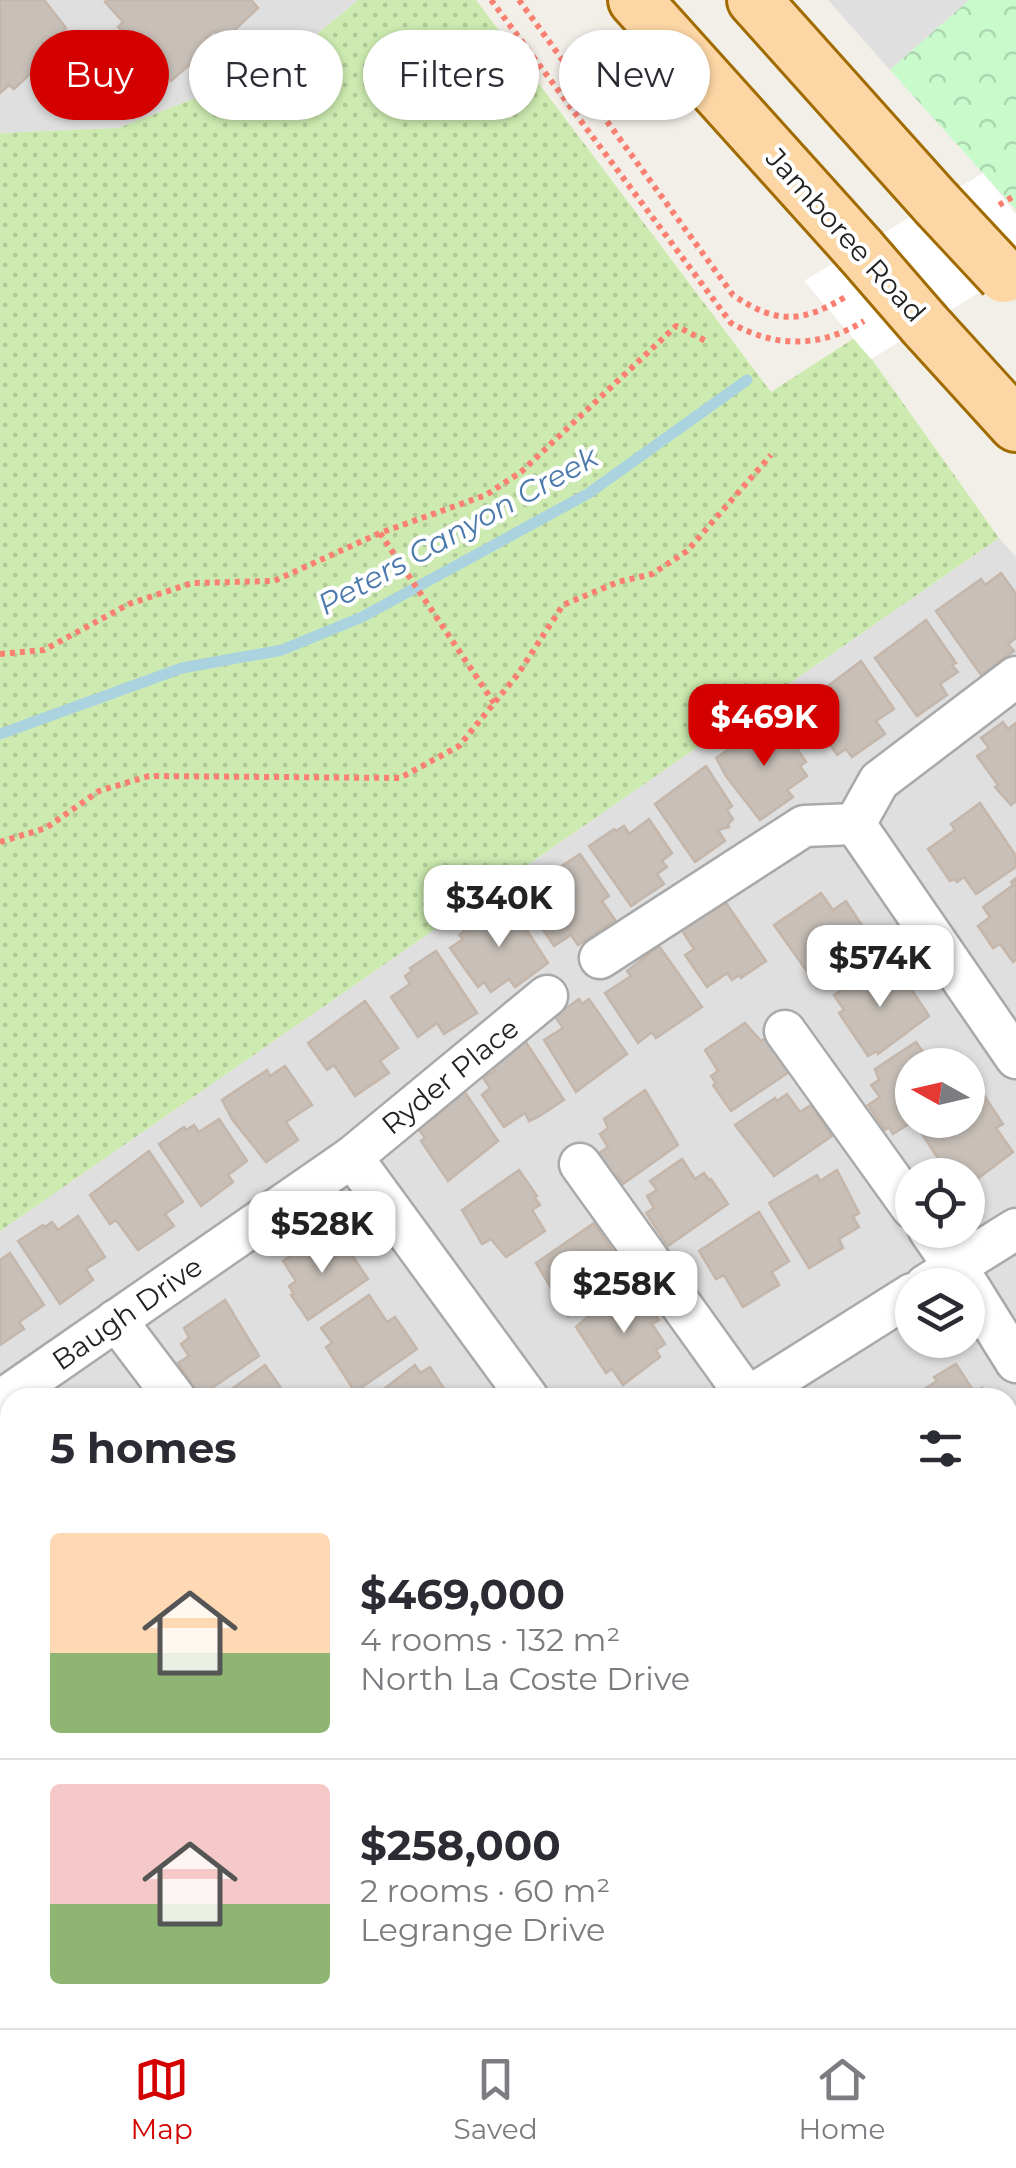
<!DOCTYPE html>
<meta charset="utf-8">
<style>
body{margin:0;font-family:Montserrat,sans-serif;background:#f2f2f3;color:#2b2b33;height:100vh;display:flex;flex-direction:column;font-size:38px;white-space:nowrap}
*{box-sizing:border-box;margin:0}
p{font-size:32px;color:#7c7c81}
.icon{flex:none;width:55px;height:55px;fill:none;stroke:currentColor;stroke-width:2;stroke-linecap:round;stroke-linejoin:round}
.map{position:relative;flex:1;overflow:hidden}
.drawer{position:absolute;left:0px;top:1388px;width:1018px;height:642px;display:flex;flex-direction:column;background:#fff;border-radius:30px 30px 0 0;box-shadow:0 2px 8px #0004}
.drawer>*{flex:none}
.top-card{position:absolute;left:30px;top:30px;width:958px;height:90px;display:flex;gap:20px}
.needle{width:65px;rotate:278deg}
.controls{position:absolute;left:895px;top:1048px;display:grid;gap:20px}
.controls a{display:grid;place-items:center;width:90px;height:90px;border-radius:50%;background:#fff;box-shadow:0 2px 8px #0004;font-size:50px}
.price{position:absolute;translate:-50% -85px;padding:0 22px;border-radius:20px;background:#fff;color:#222;font-size:32px;line-height:65px;filter:drop-shadow(0 2px 5px #0008)}
.price::after{content:'';position:absolute;left:50%;top:60px;width:30px;height:22px;margin-left:-15px;background:inherit;clip-path:polygon(0 0,100% 0,50% 100%)}
.price.selected{background:#d40000;color:#fff}
ul{padding:0;list-style:none}
li{display:flex;align-items:center;gap:30px;height:250px;padding:0 50px}
li+li{border-top:2px solid #e1e1e2}
li span{display:grid;place-items:center;flex:none;width:280px;height:200px;border-radius:10px;color:#555}
li>.icon{margin-inline-start:auto}
span .icon{width:120px;height:120px;fill:#fffc;stroke-width:1}
li b{font-size:42px}
h2{display:flex;justify-content:space-between;align-items:center;height:120px;padding:0 50px;font-size:42px}
.pill{padding:0 35px;border-radius:45px;background:#fff;box-shadow:0 2px 8px #0004;font-size:35px;line-height:90px}
.pill.selected{background:#d40000;color:#fff}
.tab-bar{display:flex;justify-content:space-around;align-items:center;height:140px;border-top:2px solid #e1e1e2;background:#fff;font-size:28px;color:#7c7c81}
.tab-bar a{display:grid;justify-items:center;gap:5px}
.tab-bar .selected{color:#d40000}
.map>svg:first-child{display:block}
</style>
<div class="map">
<svg width="1016" height="2028" viewBox="0 0 1016 2028">
<defs>
<pattern id="grass-dots" width="8" height="8" patternUnits="userSpaceOnUse" patternTransform="scale(2.5)"><rect width="8" height="8" fill="#cdebb0"/><path d="M2 2h.1M6 6h.1" fill="none" stroke="#b0c997" stroke-width="1.8" stroke-linecap="round"/></pattern>
<pattern id="park-crowns" width="20" height="18" patternUnits="userSpaceOnUse" patternTransform="scale(2.5)"><rect width="20" height="18" fill="#c8facc"/><path d="M2 6a3 3 0 1 1 6 0M12 15a3 3 0 1 1 6 0" fill="none" stroke="#acd6af"/></pattern>
</defs>
<rect width="100%" height="100%" fill="#f2efe9"/>
<g fill="#e0dfdf" fill-rule="evenodd">
<path d="M 0,0 L 358,0 L 279,66 L 118,128 L 0,133 Z"/>
<path d="M 828,0 L 969,0 L 890,70 Z"/>
<path d="M 999,538 L 1016,557 L 1016,1803 L 1008,1807 L 1008,1398 L 10,1398 L 10,2020 L 551,2020 L 538,2028 L 0,2028 L 0,1231 ZM 912,1065 L 968,1065 L 968,1120 L 912,1120 ZM 912,1175 L 968,1175 L 968,1230 L 912,1230 ZM 912,1285 L 968,1285 L 968,1340 L 912,1340 Z"/>
</g>
<g fill="url(#grass-dots)">
<path d="M 358,0 L 476,0 L 771,392 L 856,337 L 999,538 L 0,1231 L 0,133 L 118,128 L 279,66 Z"/>
<path d="M 1016,1803 L 1016,2028 L 538,2028 L 551,2020 L 1008,2020 L 1008,1807 Z"/>
</g>
<path fill="url(#park-crowns)" d="M 969,0 L 1016,0 L 1016,210 L 890,70 Z"/>
<path fill="#fff" d="M 983,173 L 1016,214 L 1016,270 L 871,359 L 804,281 Z"/>
<g fill="none" stroke-linecap="round" stroke-linejoin="round">
<path stroke="#aad3df" stroke-width="11" d="M 0,734 L 182,668 L 282,650 L 362,617 L 589,493 L 747,380"/>
</g>
<g fill="#c7bfb8" stroke="#c4b6ab" stroke-width="2.5">
<path d="M 0,0 L 44,0 L 66,28 L 43,49 L 47,54 L 34,66 L 36,68 L 14,89 L 9,85 L 0,93 Z"/>
<path d="M 108,0 L 251,0 L 258,8 L 223,41 L 214,31 L 206,38 L 221,55 L 199,76 L 189,65 L 171,81 L 156,64 L 151,69 L 131,46 L 133,43 L 118,27 L 123,22 L 105,2 Z"/>
<path d="M 1001,573 L 1016,594 L 1016,638 L 1008,644 L 1014,651 L 981,675 L 936,611 L 981,579 L 985,585 Z"/>
<path d="M 926,620 L 956,663 L 952,665 L 958,672 L 940,684 L 947,695 L 917,716 L 875,658 Z"/>
<path d="M 861,661 L 894,709 L 876,721 L 885,734 L 852,757 L 846,749 L 837,755 L 804,704 Z"/>
<path d="M 779,721 L 806,762 L 800,766 L 807,776 L 787,790 L 793,797 L 760,820 L 726,776 L 716,758 L 761,727 L 764,731 Z"/>
<path d="M 1003,722 L 1008,729 L 1016,723 L 1016,801 L 1011,805 L 995,787 L 998,785 L 977,756 L 989,748 L 981,738 Z"/>
<path d="M 706,766 L 732,806 L 727,810 L 733,819 L 728,824 L 729,827 L 718,830 L 725,841 L 695,862 L 655,804 Z"/>
<path d="M 980,803 L 1016,856 L 1016,867 L 976,894 L 964,877 L 957,882 L 955,879 L 950,881 L 928,849 L 955,830 L 951,824 Z"/>
<path d="M 649,819 L 672,853 L 662,861 L 667,867 L 657,874 L 664,884 L 631,906 L 589,846 L 614,829 L 616,831 L 624,826 L 629,834 Z"/>
<path d="M 580,854 L 609,896 L 602,901 L 615,920 L 578,945 L 571,935 L 554,946 L 519,894 Z"/>
<path d="M 1016,878 L 1016,960 L 1013,962 L 1000,944 L 993,948 L 978,926 L 990,917 L 983,907 L 1013,885 L 1011,882 Z"/>
<path d="M 821,893 L 833,910 L 846,901 L 869,936 L 861,941 L 868,952 L 816,984 L 774,925 Z"/>
<path d="M 504,902 L 519,918 L 548,963 L 515,987 L 509,979 L 491,992 L 484,982 L 478,987 L 450,948 L 463,939 L 459,935 Z"/>
<path d="M 726,903 L 766,961 L 741,978 L 739,975 L 732,980 L 727,973 L 707,987 L 685,955 L 694,949 L 681,929 Z"/>
<path d="M 659,946 L 702,1007 L 656,1038 L 652,1032 L 638,1043 L 605,993 L 631,976 L 627,971 Z"/>
<path d="M 436,951 L 477,1013 L 444,1034 L 437,1023 L 418,1037 L 391,997 L 410,984 L 405,976 L 412,971 L 410,968 Z"/>
<path d="M 873,969 L 877,975 L 887,969 L 899,987 L 908,984 L 929,1016 L 878,1054 L 877,1051 L 868,1056 L 839,1013 L 844,1010 L 834,995 Z"/>
<path d="M 579,999 L 582,1004 L 589,999 L 627,1054 L 576,1092 L 544,1040 L 563,1028 L 555,1016 Z"/>
<path d="M 365,1001 L 398,1048 L 380,1061 L 389,1073 L 355,1096 L 334,1065 L 327,1070 L 308,1043 Z"/>
<path d="M 745,1023 L 761,1041 L 769,1036 L 792,1070 L 731,1111 L 713,1085 L 716,1083 L 711,1076 L 718,1071 L 705,1050 Z"/>
<path d="M 525,1041 L 564,1100 L 538,1117 L 529,1121 L 525,1113 L 504,1127 L 482,1095 L 490,1088 L 483,1078 L 495,1071 L 488,1062 Z"/>
<path d="M 916,1042 L 932,1065 L 912,1065 L 912,1120 L 915,1120 L 893,1134 L 889,1127 L 885,1130 L 868,1105 L 880,1097 L 871,1085 L 879,1080 L 875,1069 Z"/>
<path d="M 285,1066 L 312,1105 L 286,1122 L 298,1140 L 266,1162 L 232,1119 L 222,1100 L 267,1070 L 270,1076 Z"/>
<path d="M 460,1085 L 498,1141 L 448,1181 L 421,1141 L 425,1138 L 418,1128 L 436,1116 L 428,1105 Z"/>
<path d="M 645,1090 L 678,1145 L 623,1184 L 618,1176 L 615,1178 L 598,1154 L 608,1147 L 600,1134 L 608,1128 L 604,1119 Z"/>
<path d="M 981,1091 L 1003,1124 L 996,1128 L 1013,1152 L 968,1186 L 968,1175 L 955,1172 L 949,1175 L 920,1131 L 931,1120 L 968,1120 L 968,1100 Z"/>
<path d="M 787,1094 L 800,1112 L 811,1105 L 832,1136 L 774,1176 L 735,1125 L 775,1098 L 777,1101 Z"/>
<path d="M 219,1119 L 247,1161 L 228,1175 L 233,1182 L 201,1206 L 159,1144 L 184,1127 L 186,1130 L 194,1125 L 199,1132 Z"/>
<path d="M 149,1151 L 183,1202 L 165,1214 L 174,1226 L 138,1250 L 116,1220 L 110,1224 L 90,1195 Z"/>
<path d="M 682,1159 L 695,1179 L 704,1173 L 709,1180 L 711,1179 L 728,1204 L 668,1246 L 646,1213 L 654,1208 L 647,1196 L 657,1190 L 650,1181 Z"/>
<path d="M 519,1170 L 537,1196 L 534,1197 L 540,1205 L 532,1210 L 545,1231 L 506,1257 L 491,1239 L 482,1244 L 462,1210 Z"/>
<path d="M 837,1170 L 859,1213 L 853,1217 L 859,1227 L 839,1239 L 843,1248 L 809,1268 L 769,1203 L 817,1175 L 820,1181 Z"/>
<path d="M 759,1212 L 789,1261 L 772,1272 L 779,1285 L 743,1307 L 724,1275 L 716,1279 L 699,1251 Z"/>
<path d="M 78,1216 L 105,1257 L 86,1269 L 93,1280 L 60,1304 L 18,1241 L 43,1225 L 45,1227 L 52,1222 L 58,1230 Z"/>
<path d="M 594,1223 L 614,1253 L 603,1261 L 614,1277 L 606,1282 L 607,1290 L 568,1316 L 536,1263 Z"/>
<path d="M 322,1234 L 335,1254 L 346,1246 L 368,1279 L 308,1320 L 291,1295 L 294,1294 L 289,1286 L 296,1281 L 283,1261 Z"/>
<path d="M 10,1253 L 44,1305 L 19,1322 L 24,1329 L 0,1345 L 0,1260 Z"/>
<path d="M 637,1287 L 659,1320 L 652,1324 L 665,1344 L 656,1350 L 660,1357 L 623,1385 L 612,1369 L 606,1373 L 576,1327 L 591,1314 L 593,1316 Z"/>
<path d="M 369,1295 L 387,1322 L 395,1317 L 417,1349 L 355,1392 L 326,1347 L 332,1343 L 321,1328 Z"/>
<path d="M 225,1300 L 259,1356 L 200,1396 L 178,1363 L 189,1356 L 181,1344 L 189,1338 L 184,1328 Z"/>
<path d="M 956,1364 L 974,1392 L 982,1388 L 988,1398 L 926,1398 L 921,1391 L 937,1381 L 934,1377 Z"/>
<path d="M 265,1365 L 288,1398 L 223,1398 L 222,1396 Z"/>
<path d="M 415,1365 L 420,1373 L 430,1367 L 450,1398 L 372,1398 Z"/>
<path d="M 1015,1434 L 1016,1518 L 1008,1523 L 1008,1438 Z"/>
<path d="M 10,1448 L 10,1525 L 0,1532 L 0,1455 Z"/>
<path d="M 1016,1558 L 1016,1591 L 1008,1572 L 1008,1562 Z"/>
<path d="M 1015,1712 L 1016,1783 L 1008,1786 L 1008,1715 Z"/>
<path d="M 10,1947 L 10,2020 L 32,2020 L 22,2028 L 0,2026 L 0,1953 Z"/>
<path d="M 123,2020 L 172,2020 L 176,2028 L 110,2028 Z"/>
<path d="M 357,2020 L 427,2020 L 432,2028 L 351,2028 L 359,2023 Z"/>
<path d="M 442,2020 L 489,2020 L 489,2021 L 483,2028 L 448,2028 Z"/>
</g>
<g fill="none" stroke-linecap="round" stroke-linejoin="round">
<defs>
<g id="minor">
<path d="M 855,824 L 1016,1058"/>
<path d="M 855,824 L 879,781 L 1016,677"/>
<path d="M 600,958 L 804,826 L 855,824"/>
<path d="M 785,1031 L 912,1208"/>
<path d="M 352,1157 L 528,1398"/>
<path d="M 580,1164 L 748,1398"/>
<path d="M 929,1230 L 967,1285"/>
<path d="M 926,1285 L 1016,1229"/>
<path d="M 968,1285 L 1016,1362"/>
<path d="M 116,1320 L 175,1398"/>
<path d="M 747,1398 L 912,1294"/>
<path d="M 0,1401 L 352,1157 L 547,996"/>
<path d="M 0,1673 L 10,1688"/>
<path d="M 0,1857 L 10,1850"/>
<path d="M 249,2028 L 252,2020"/>
</g>
<g id="major">
<path d="M 635,0 L 860,250"/>
<path d="M 754,0 L 936,203"/>
<path d="M 925,325 L 1016,425"/>
</g>
</defs>
<use href="#minor" stroke="#a9a9a9" stroke-width="45"/>
<use href="#major" stroke="#a06b00" stroke-width="58"/>
<g stroke="#fa8072" stroke-width="6" stroke-dasharray="5 5" stroke-linecap="butt">
<path d="M 491,0 L 731,323 C 775,348 820,348 864,321"/>
<path d="M 519,0 L 733,295 C 777,325 802,323 847,296"/>
<path d="M 999,205 L 1016,195"/>
<path d="M 380,533 L 494,703"/>
<path d="M 0,654 L 44,650 L 129,604 L 192,583 L 274,581 L 380,533 L 486,495 L 521,472 L 676,326 L 706,341"/>
<path d="M 0,842 L 46,828 L 99,791 L 149,776 L 400,778 L 459,746 L 518,674 L 563,605 L 618,582 L 652,574 L 687,551 L 771,455"/>
<path d="M 1008,1928 L 1016,1924"/>
<path d="M 591,2028 L 601,2020"/>
</g>
<use href="#minor" stroke="#fff" stroke-width="40"/>
<use href="#major" stroke="#fcd6a4" stroke-width="52"/>
<defs>
<g id="major-bridge">
<path d="M 936,203 L 1004,276"/>
<path d="M 860,250 L 925,325"/>
</g>
</defs>
<use href="#major-bridge" stroke="#a06b00" stroke-width="58" stroke-linecap="butt"/>
<use href="#major-bridge" stroke="#fcd6a4" stroke-width="52"/>
</g>
<g text-anchor="middle" stroke-width="8" stroke-linejoin="round" paint-order="stroke">
<g font-size="28" fill="#222" stroke="#fff">
<text transform="translate(846 235) rotate(48)" y="10">Jamboree Road</text>
<text transform="translate(450 1076) rotate(-39)" y="10">Ryder Place</text>
<text transform="translate(127 1313) rotate(-35)" y="10">Baugh Drive</text>
</g>
<g font-size="30" font-style="italic" fill="#4a7aab" stroke="#fff">
<text transform="translate(458 531) rotate(-29)" y="10">Peters Canyon Creek</text>
</g>
</g>
</svg>
<div class="controls">
<a><svg class="needle" viewBox="-14 -14 28 28"><path d="M0-13l5 13h-10z" fill="#e53935"/><path d="M0 13l5-13h-10z" fill="#7c7c81"/></svg></a>
<a><svg class="icon" aria-label="locate" viewBox="0 0 24 24"><circle cx="12" cy="12" r="6"/><path d="M12 2v4M12 18v4M2 12h4M18 12h4"/></svg></a>
<a><svg class="icon" aria-label="layers" viewBox="0 0 24 24"><path d="M12 4l9 5-9 5-9-5zM3 14l9 5 9-5"/></svg></a>
</div>
<b class="price selected" style="left:764px;top:769px">$469K</b>
<b class="price" style="left:499px;top:950px">$340K</b>
<b class="price" style="left:880px;top:1010px">$574K</b>
<b class="price" style="left:322px;top:1276px">$528K</b>
<b class="price" style="left:624px;top:1336px">$258K</b>
<div class="top-card">
<a class="pill selected">Buy</a>
<a class="pill">Rent</a>
<a class="pill">Filters</a>
<a class="pill">New</a>
</div>
<section class="drawer">
<h2>5 homes<svg class="icon" aria-label="filters" viewBox="0 0 24 24"><path d="M4 7h16M4 17h16"/><circle cx="9" cy="7" r="2"/><circle cx="15" cy="17" r="2"/></svg></h2>
<ul>
<li><span style="background:linear-gradient(#ffd9b3 60%,#8fb573 0)"><svg class="icon" aria-label="home" viewBox="0 0 24 24"><path d="M3 11l9-7 9 7M6 9v11h12V9"/></svg></span><div><b>$469,000</b><p>4 rooms · 132 m²</p><p>North La Coste Drive</p></div></li>
<li><span style="background:linear-gradient(#f6c9c9 60%,#8fb573 0)"><svg class="icon" aria-label="home" viewBox="0 0 24 24"><path d="M3 11l9-7 9 7M6 9v11h12V9"/></svg></span><div><b>$258,000</b><p>2 rooms · 60 m²</p><p>Legrange Drive</p></div></li>
</ul>
</section>
</div>
<nav class="tab-bar">
<a class="selected"><svg class="icon" aria-label="map" viewBox="0 0 24 24"><path d="M3 6l6-2 6 2 6-2v14l-6 2-6-2-6 2zM9 4v14M15 6v14"/></svg>Map</a>
<a><svg class="icon" aria-label="saved" viewBox="0 0 24 24"><path d="M7 4h10v16l-5-4-5 4z"/></svg>Saved</a>
<a><svg class="icon" aria-label="home" viewBox="0 0 24 24"><path d="M3 11l9-7 9 7M6 9v11h12V9"/></svg>Home</a>
</nav>
